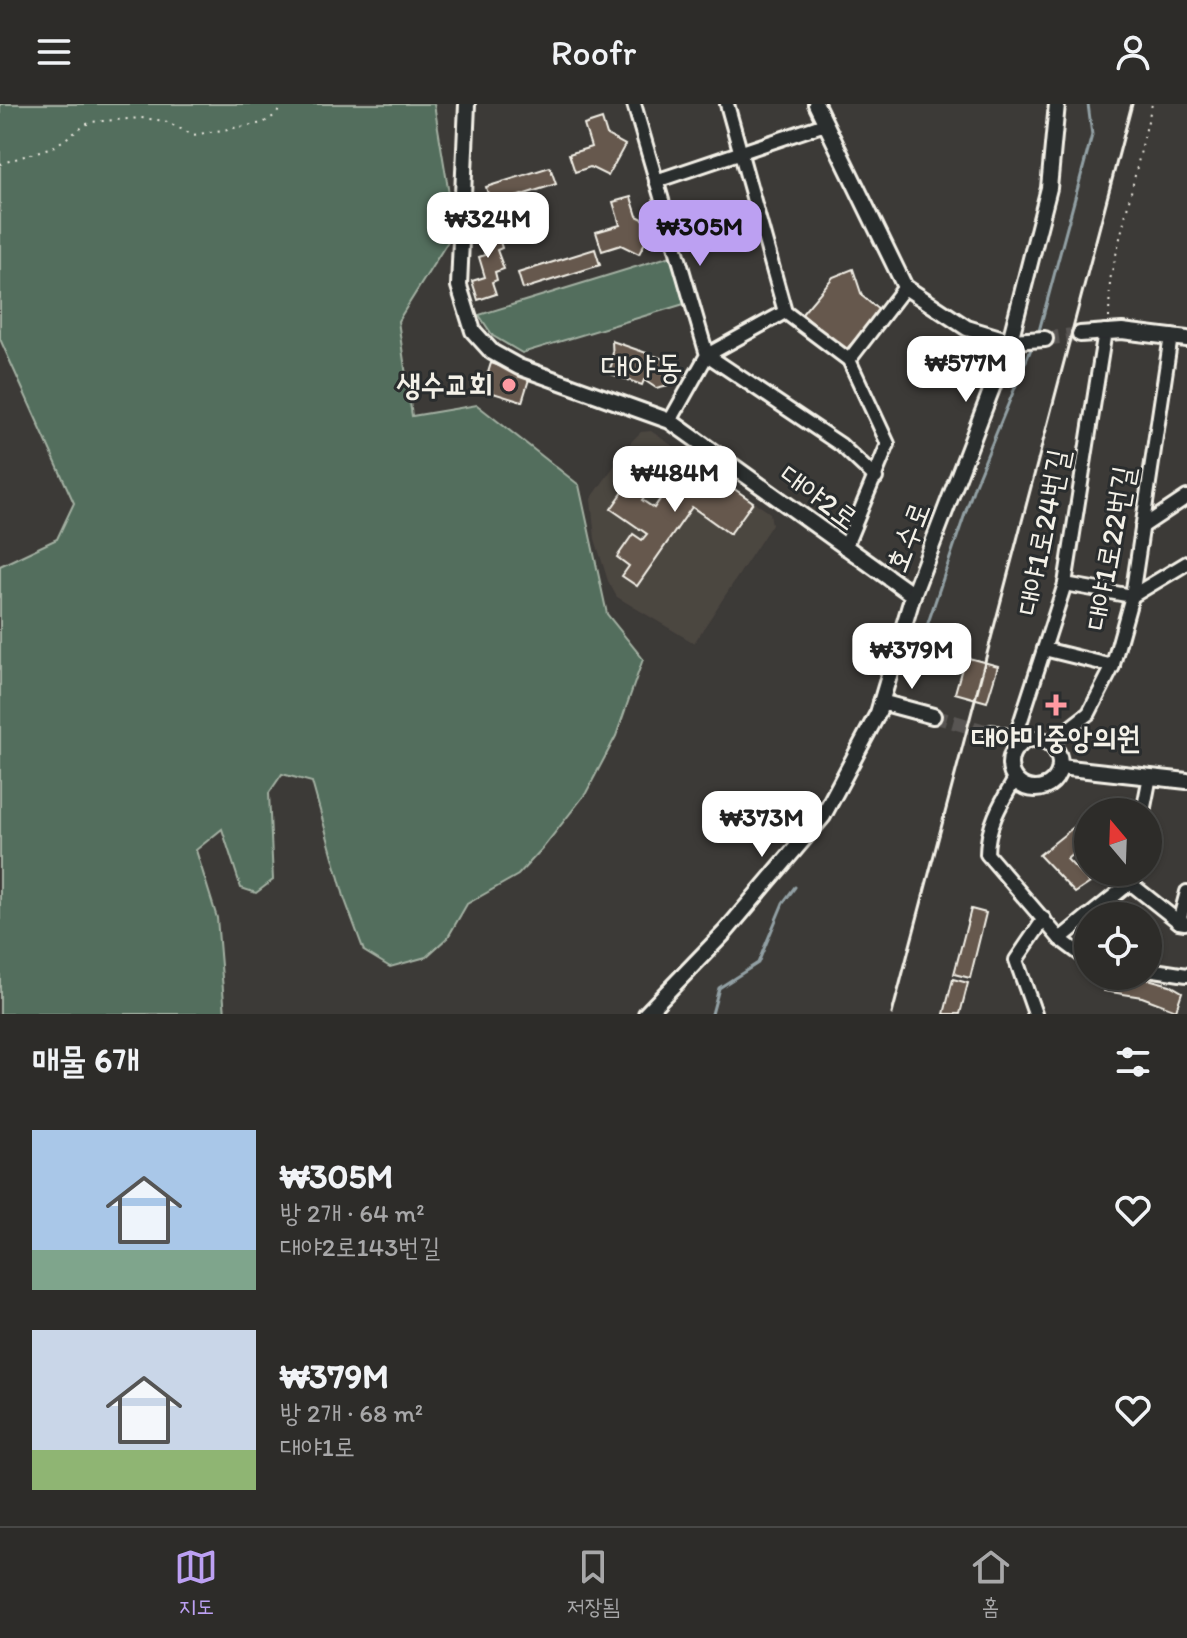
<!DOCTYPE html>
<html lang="ko">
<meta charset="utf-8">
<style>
body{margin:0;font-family:Itim,"Poor Story",sans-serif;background:#353431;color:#f1f3f6;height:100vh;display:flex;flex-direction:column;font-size:30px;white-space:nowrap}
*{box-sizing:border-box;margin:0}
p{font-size:26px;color:#a7a7a8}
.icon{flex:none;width:44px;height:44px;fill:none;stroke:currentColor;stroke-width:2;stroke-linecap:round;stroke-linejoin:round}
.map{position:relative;height:910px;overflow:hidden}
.drawer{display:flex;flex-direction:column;background:#2d2c29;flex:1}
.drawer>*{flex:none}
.needle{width:52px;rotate:341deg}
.tools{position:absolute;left:1074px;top:694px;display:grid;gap:16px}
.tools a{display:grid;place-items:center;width:88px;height:88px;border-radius:50%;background:#2d2c29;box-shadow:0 2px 6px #0004,0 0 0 2px #484846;font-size:40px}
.price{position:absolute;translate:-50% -68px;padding:0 18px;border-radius:16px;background:#fff;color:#222;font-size:26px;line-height:52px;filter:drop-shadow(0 2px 4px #0008)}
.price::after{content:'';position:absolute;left:50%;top:48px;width:24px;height:18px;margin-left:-12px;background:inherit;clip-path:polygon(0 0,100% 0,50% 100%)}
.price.on{background:#bca0f2;color:#111}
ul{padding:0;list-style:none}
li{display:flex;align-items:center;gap:24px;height:200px;padding:0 32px}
li span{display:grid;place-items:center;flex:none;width:224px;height:160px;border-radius:0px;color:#555}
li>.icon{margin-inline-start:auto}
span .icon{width:96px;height:96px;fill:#fffc;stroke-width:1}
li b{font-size:34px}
h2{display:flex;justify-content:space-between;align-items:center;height:96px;padding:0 32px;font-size:34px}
header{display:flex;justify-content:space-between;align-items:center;height:104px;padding:0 32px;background:#2d2c29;font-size:36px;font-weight:600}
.dock{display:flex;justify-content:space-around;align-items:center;height:112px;border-top:2px solid #484846;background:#2d2c29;font-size:22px;color:#a7a7a8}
.dock a{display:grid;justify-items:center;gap:4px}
.dock .on{color:#bca0f2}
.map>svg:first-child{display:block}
</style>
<header><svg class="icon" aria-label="menu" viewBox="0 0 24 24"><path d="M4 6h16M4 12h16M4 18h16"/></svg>Roofr<svg class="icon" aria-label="person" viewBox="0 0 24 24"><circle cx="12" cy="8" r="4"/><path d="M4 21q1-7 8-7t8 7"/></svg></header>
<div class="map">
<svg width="1187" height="910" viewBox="0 0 1187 910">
<rect width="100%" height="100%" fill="#3c3a37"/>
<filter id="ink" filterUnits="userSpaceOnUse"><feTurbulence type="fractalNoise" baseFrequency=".0125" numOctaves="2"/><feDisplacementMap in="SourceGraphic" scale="16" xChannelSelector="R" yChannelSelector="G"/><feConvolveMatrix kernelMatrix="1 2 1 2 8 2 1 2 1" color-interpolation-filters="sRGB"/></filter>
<g filter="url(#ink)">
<path fill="#4c4641" d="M 651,327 L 770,409 L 772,420 L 694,539 L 617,493 L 608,477 L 595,435 L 591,395 L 631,338 L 641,328 Z"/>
<g fill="#526e5d" stroke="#a3b0a2" stroke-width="2">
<path d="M 0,0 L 434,0 L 455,126 L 398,217 L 412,312 L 477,301 L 579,381 L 607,510 L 643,555 L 616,632 L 586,689 L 542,745 L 518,771 L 467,800 L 448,833 L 426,853 L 390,863 L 364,847 L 345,796 L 312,678 L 282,670 L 269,689 L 273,776 L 256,789 L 241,784 L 222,725 L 196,746 L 217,814 L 225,910 L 0,910 L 0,462 L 57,435 L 74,399 L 0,235 Z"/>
<path d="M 671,152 L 684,200 L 522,249 L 493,232 L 479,211 Z"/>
</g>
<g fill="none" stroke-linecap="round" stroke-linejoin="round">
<g stroke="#92a0a4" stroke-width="3">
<path d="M 1039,227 L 1092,31 L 1088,0"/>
<path d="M 909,575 L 974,383 L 1031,245"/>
<path d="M 712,910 L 719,884 L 758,859 L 783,799 L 795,783"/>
</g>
</g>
<g fill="#66584d" stroke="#f4f1e8" stroke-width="2">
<path d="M 602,15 L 607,31 L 625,41 L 608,72 L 590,63 L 575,68 L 569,50 L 591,43 L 584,21 Z"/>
<path d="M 550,63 L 556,80 L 491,101 L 486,83 Z"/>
<path d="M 631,93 L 637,112 L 654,121 L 639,150 L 621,141 L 602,147 L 596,128 L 620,121 L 613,98 Z"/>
<path d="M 493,116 L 502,144 L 497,146 L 504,165 L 495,168 L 497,176 L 492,178 L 496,190 L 478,196 L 472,177 L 485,173 L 479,153 L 485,151 L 475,122 Z"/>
<path d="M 595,145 L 600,161 L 523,185 L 518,169 Z"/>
<path d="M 853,165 L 862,192 L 880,207 L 845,247 L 802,210 L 833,173 Z"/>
<path d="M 612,237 L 681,261 L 676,275 L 671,273 L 669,281 L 656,284 L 644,276 L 642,281 L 608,269 L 613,257 Z"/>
<path d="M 491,259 L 530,272 L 522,298 L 493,289 L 487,272 Z"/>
<path d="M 687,352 L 753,398 L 730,430 L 692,403 L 637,482 L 622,472 L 629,462 L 617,453 L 633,430 L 642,436 L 647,430 L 611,405 L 633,374 L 649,386 L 642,396 L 654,404 L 663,391 L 670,396 L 681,381 L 672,374 Z"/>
<path d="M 965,553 L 998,562 L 987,598 L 955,589 Z"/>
<path d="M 1088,720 L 1088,736 L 1067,755 L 1090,779 L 1075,789 L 1039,751 L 1075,722 L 1080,727 Z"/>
<path d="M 971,805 L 986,809 L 970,874 L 954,870 Z"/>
<path d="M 1105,872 L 1137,872 L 1170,881 L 1182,888 L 1176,906 L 1142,893 L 1104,887 Z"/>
<path d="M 953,875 L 968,879 L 960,910 L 944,910 Z"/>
</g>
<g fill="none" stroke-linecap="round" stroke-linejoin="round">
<g stroke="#585552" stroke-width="14" stroke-dasharray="14 7" stroke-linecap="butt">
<path d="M 1045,235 L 1080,230"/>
<path d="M 933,612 L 992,629"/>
</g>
<defs>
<g id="minor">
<path d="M 634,0 L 707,251 L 670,317"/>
<path d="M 727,0 L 785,208 L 849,256 L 888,340 L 845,444"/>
<path d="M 656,77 L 825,20"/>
<path d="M 785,208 L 707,251 L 841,341 L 876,374"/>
<path d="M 849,256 L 905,183"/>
<path d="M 1142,423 L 1187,393"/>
<path d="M 1065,480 L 1132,492 L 1187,459"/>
<path d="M 1044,545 L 1113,562"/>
<path d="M 1015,635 L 1065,480 L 1105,227"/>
<path d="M 1049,640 L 1089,609 L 1112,564 L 1132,492 L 1171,232"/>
<path d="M 1015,675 C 1001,699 987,722 987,750 L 1060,835 L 1088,856"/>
<path d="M 1143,708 L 1150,672"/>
<path d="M 1130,779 L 1179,818"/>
<path d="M 1089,812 L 1130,779 L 1132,768"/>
<path d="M 1185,819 L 1179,818 L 1187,788"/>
<path d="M 1060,835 L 1088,812"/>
<path d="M 1148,865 L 1187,871"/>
<path d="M 1035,910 L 1016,856 L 1044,815"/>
</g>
<g id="tertiary">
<path d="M 467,0 L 459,182 L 473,227 L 492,248 L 519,263 L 670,317 L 913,491"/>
<path d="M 816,0 L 905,183 L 967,224 L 1010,237 L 1045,235"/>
<path d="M 1080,230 L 1122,227 L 1187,235"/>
<path d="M 881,598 L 933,612"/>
<path d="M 992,629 L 1015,635 L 1019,642"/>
<circle cx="1035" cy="660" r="25"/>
<path d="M 1060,663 L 1187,677"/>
<path d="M 646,910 L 725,828 L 823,712 L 878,609 L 913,491 L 1010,237 L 1049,84 L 1057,0"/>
</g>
</defs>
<use href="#minor" stroke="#f4f1e8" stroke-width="18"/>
<use href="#tertiary" stroke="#f4f1e8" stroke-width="20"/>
<g stroke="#f4f1e8" stroke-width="2" stroke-dasharray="2 6" stroke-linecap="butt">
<path d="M 0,60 L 55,42 L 90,18 L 141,14 L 165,17 L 193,31 L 263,19 L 277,10 L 281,0"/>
<path d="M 1109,214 L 1110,176 L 1152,0"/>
</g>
<use href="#minor" stroke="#2a2d2e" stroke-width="12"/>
<use href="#tertiary" stroke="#2a2d2e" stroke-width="14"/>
<path stroke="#f4f1e8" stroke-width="3" d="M 892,910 L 1132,0"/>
</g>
</g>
<g fill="#ff9aa2" stroke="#2a2d2e" stroke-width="3">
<circle cx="509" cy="281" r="8"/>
<path d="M1052 589h8v8h8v8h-8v8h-8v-8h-8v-8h8z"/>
</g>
<g text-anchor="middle" stroke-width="6" stroke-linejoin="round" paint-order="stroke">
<g font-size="30" font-weight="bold" fill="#f4f1e8" stroke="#2a2d2e" text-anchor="end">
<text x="493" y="291">생수교회</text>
<text x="1056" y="644" text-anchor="middle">대야미중앙의원</text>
</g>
<g font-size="30" fill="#f4f1e8" stroke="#2a2d2e">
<text transform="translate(819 393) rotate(36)" y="10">대야2로</text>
<text transform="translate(1043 428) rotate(-79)" y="10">대야1로24번길</text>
<text transform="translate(908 433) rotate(-69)" y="10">호수로</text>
<text transform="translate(1110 444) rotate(-80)" y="10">대야1로22번길</text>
</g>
<g font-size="34" fill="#f4f1e8" stroke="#2a2d2e">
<text x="642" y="274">대야동</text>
</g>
</g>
</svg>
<div class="tools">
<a><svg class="needle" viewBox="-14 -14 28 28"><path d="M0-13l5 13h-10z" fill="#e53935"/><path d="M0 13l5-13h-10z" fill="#a7a7a8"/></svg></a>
<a><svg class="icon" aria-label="locate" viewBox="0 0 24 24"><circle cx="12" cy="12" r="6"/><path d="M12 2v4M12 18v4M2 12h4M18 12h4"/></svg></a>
</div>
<b class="price" style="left:488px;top:156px">₩324M</b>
<b class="price on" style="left:700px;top:164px">₩305M</b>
<b class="price" style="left:966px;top:300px">₩577M</b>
<b class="price" style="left:675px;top:410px">₩484M</b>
<b class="price" style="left:912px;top:587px">₩379M</b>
<b class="price" style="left:762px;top:755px">₩373M</b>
</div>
<section class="drawer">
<h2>매물 6개<svg class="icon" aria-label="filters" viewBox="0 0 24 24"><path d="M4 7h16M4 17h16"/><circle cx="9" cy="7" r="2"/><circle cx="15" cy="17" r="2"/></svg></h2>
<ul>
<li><span style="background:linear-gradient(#a9c7e8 75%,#7fa58c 0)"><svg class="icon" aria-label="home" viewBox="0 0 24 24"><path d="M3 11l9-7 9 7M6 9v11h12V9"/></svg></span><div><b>₩305M</b><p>방 2개 · 64 m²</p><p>대야2로143번길</p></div><svg class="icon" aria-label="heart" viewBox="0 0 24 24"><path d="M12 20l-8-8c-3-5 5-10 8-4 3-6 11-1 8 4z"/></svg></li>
<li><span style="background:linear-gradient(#c9d6e8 75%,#8fb573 0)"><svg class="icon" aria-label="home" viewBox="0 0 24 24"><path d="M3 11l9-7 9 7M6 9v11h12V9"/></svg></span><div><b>₩379M</b><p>방 2개 · 68 m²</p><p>대야1로</p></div><svg class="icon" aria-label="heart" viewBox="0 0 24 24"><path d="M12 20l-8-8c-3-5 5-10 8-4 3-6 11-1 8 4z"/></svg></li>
</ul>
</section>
<nav class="dock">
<a class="on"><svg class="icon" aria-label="map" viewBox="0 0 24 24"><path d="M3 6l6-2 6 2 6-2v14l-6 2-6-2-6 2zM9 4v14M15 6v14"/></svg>지도</a>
<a><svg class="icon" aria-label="saved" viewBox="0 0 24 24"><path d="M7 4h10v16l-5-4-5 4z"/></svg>저장됨</a>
<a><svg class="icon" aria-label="home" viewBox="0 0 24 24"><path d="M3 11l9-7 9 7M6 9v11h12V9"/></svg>홈</a>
</nav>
